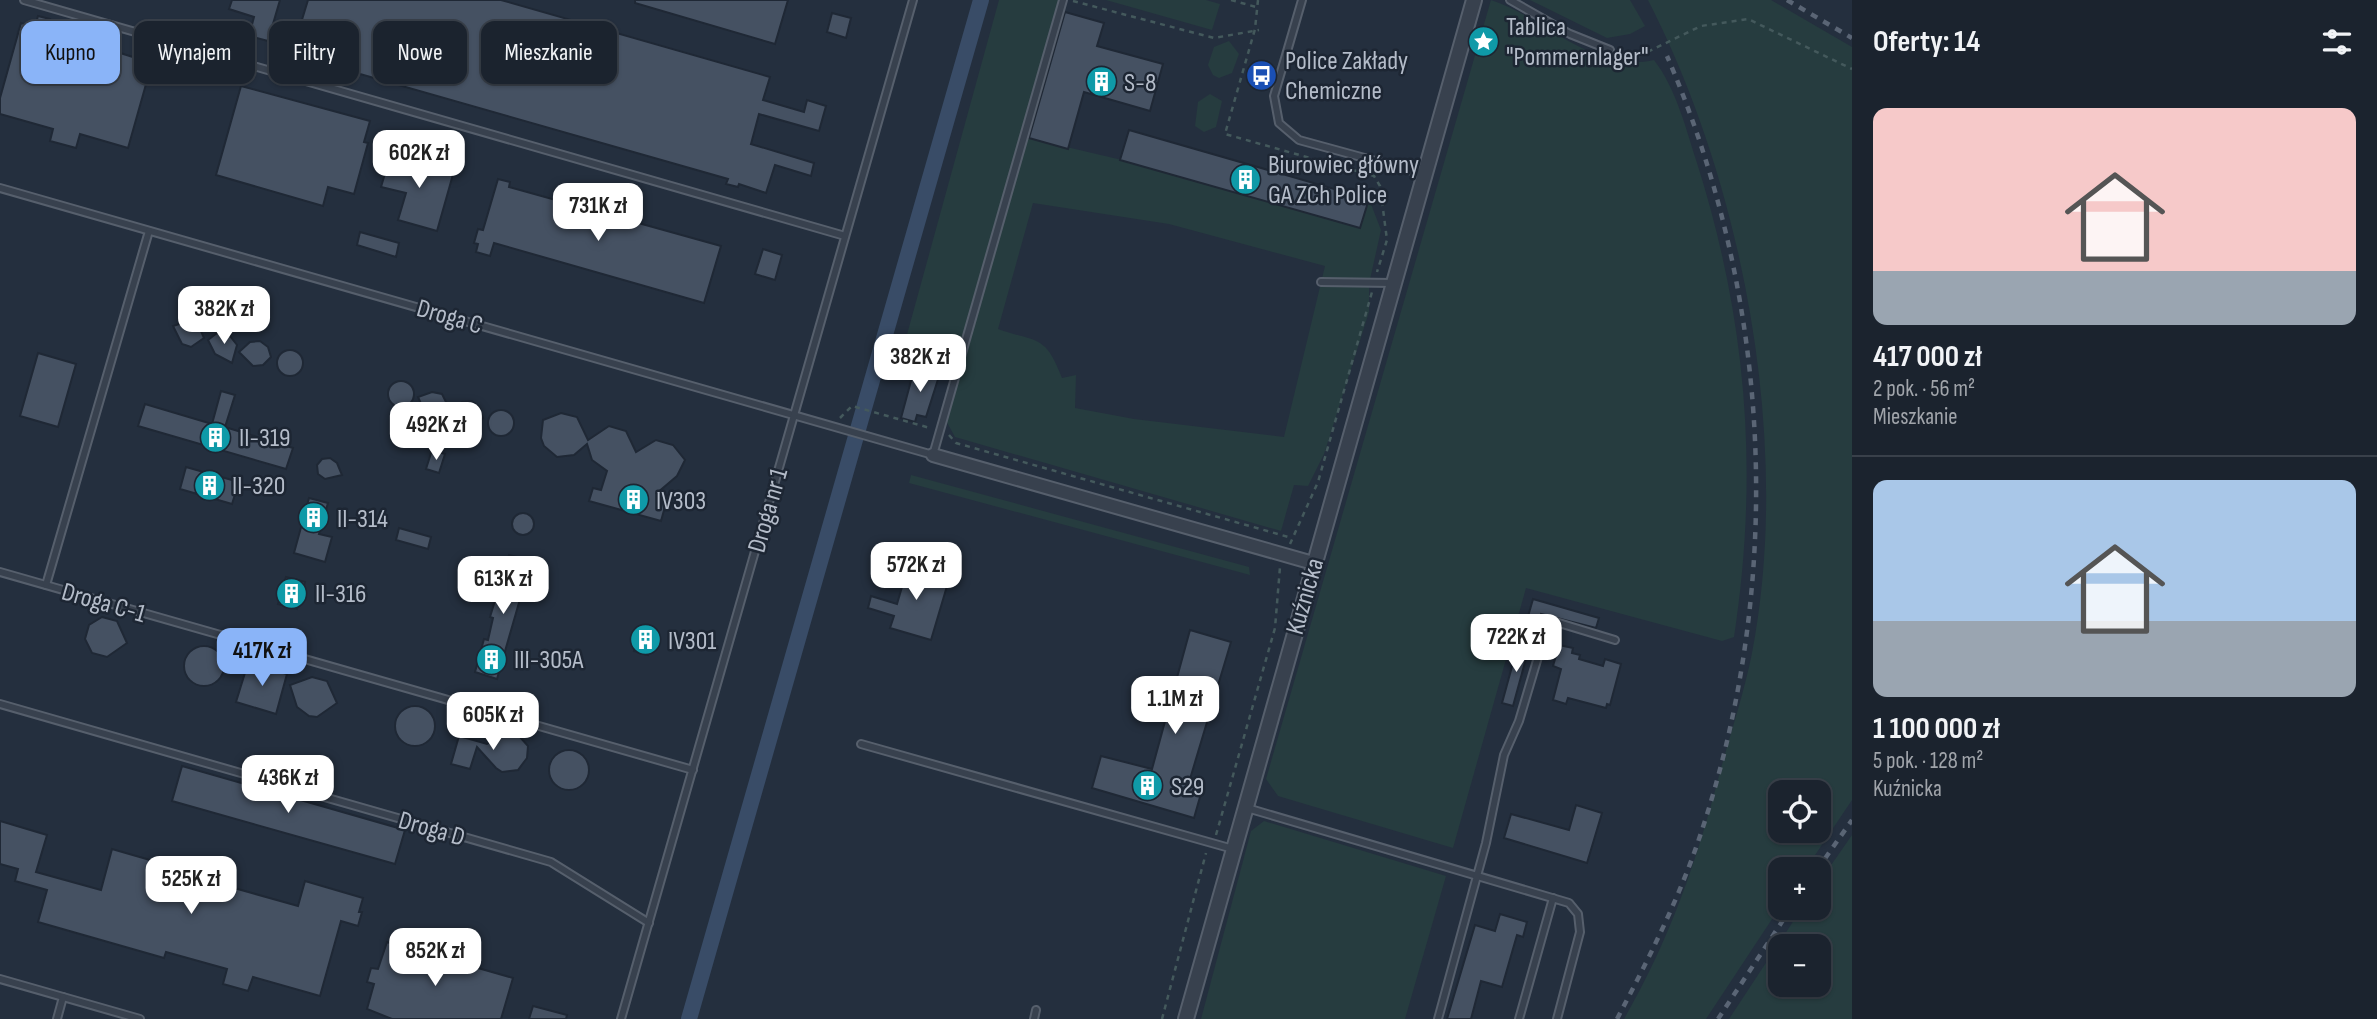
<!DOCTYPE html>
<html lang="pl">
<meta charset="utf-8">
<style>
body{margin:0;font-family:"Sofia Sans Condensed",sans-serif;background:#282f3a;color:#f1f3f6;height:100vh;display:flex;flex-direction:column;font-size:26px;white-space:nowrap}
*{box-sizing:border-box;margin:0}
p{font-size:23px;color:#a0a4aa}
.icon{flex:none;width:38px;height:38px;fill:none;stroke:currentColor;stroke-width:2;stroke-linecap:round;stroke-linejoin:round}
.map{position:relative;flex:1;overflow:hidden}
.panel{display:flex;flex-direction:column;background:#1b232e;width:525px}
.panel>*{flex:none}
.guide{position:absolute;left:21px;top:21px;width:665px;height:63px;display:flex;gap:14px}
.fabs{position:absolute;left:1768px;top:780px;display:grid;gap:14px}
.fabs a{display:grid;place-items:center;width:63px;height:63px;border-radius:14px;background:#1b232e;box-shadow:0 2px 5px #0004,0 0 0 2px #39404a;font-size:35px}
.price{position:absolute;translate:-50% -60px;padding:0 16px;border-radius:14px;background:#fff;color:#222;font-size:23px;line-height:46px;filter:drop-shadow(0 2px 4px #0008)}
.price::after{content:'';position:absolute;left:50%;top:42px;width:21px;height:16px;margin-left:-10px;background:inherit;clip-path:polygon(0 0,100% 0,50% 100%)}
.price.active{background:#8ab4f8;color:#111}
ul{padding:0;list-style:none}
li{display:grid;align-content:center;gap:14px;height:371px;padding:0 21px}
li+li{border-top:2px solid #39404a}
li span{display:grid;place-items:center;height:217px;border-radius:14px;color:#555}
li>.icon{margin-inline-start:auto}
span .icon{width:126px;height:126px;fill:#fffc;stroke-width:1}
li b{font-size:30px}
h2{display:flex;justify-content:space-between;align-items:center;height:84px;padding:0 21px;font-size:30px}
.pill{padding:0 24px;border-radius:14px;background:#1b232e;box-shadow:0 2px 5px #0004,0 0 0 2px #39404a;font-size:24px;line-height:63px}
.pill.active{background:#8ab4f8;color:#111}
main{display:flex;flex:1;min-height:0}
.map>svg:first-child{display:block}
</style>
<main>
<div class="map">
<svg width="1852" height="1019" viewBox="0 0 1852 1019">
<rect width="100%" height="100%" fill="#242f3e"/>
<g fill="#263c3f" fill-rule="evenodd">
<path d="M 999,0 L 1063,0 L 1024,137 L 1122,160 L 1360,228 L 1369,199 L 1381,230 L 1369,284 L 1369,312 L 1324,454 L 1308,486 L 1294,485 L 1281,531 L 955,437 L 944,417 L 956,375 L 900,360 ZM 1033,203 L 1169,224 L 1325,266 L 1284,437 L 1134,419 L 1075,408 L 1076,375 L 1062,378 C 1045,334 1038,343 998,329 Z"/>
<path d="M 1106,0 L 1206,0 L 1220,4 L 1212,30 Z"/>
<path d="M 1491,0 C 1544,17 1594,74 1654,60 C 1676,88 1686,129 1697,163 C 1747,321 1759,473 1734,637 L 1722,641 L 1526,588 L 1453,848 L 1278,796 L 1266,779 Z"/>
<path d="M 1530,0 L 1630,0 L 1645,26 L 1630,34 L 1607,38 Z"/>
<path d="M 1648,0 L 1771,0 L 1852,47 L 1852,800 L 1805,870 L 1780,870 L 1780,907 L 1706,1019 L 1624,1019 C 1670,939 1697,861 1720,772 C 1731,732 1744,693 1752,653 C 1792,445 1744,187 1648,0 ZM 1780,793 L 1818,793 L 1818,831 L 1780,831 Z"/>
<path d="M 1229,41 L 1239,54 L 1232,73 L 1219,78 L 1213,75 L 1208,65 L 1214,47 Z"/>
<path d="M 1210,94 L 1222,101 L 1216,127 L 1204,132 L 1195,126 L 1198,102 Z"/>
<path d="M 911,475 L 1249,567 L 1250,575 L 909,483 Z"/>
<path d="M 1264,821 L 1446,876 L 1405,1019 L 1201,1019 L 1251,831 Z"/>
<path d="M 1852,835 L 1852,1019 L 1729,1019 L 1802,908 L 1818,908 L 1818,884 ZM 1780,947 L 1818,947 L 1818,985 L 1780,985 Z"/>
</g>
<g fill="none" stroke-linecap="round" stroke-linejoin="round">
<path stroke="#394c67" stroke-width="16" d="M 689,1019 L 981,0"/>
</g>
<g fill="#455162" stroke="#1f2835" stroke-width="2">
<path d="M 232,0 L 280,0 L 268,41 L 249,36 L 254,17 L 229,9 Z"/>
<path d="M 308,0 L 501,0 L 770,77 L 763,100 L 804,112 L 807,100 L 826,106 L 819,131 L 759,114 L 751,144 L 814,163 L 811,176 L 775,165 L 766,193 L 739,184 L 738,187 L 726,184 L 728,179 L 304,58 L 303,63 L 290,59 Z"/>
<path d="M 635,0 L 788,0 L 775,44 L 635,3 Z"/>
<path d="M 1065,12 L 1104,23 L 1097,46 L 1163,64 L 1150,111 L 1084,92 L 1068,149 L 1029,138 Z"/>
<path d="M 832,13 L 851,18 L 846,38 L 827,32 Z"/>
<path d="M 38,16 L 50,19 L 47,30 L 152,63 L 128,148 L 80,134 L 76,148 L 50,141 L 53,129 L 0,114 L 0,98 L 21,23 L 35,27 Z"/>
<path d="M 241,86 L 370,121 L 364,142 L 368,143 L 354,194 L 328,187 L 323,206 L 216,175 Z"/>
<path d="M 1129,130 L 1369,199 L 1360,228 L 1120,160 Z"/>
<path d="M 391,153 L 454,171 L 437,231 L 398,220 L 406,193 L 381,187 Z"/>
<path d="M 498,179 L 510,182 L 509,187 L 721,246 L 704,303 L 494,243 L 490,256 L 476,252 L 478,244 L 474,243 L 478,229 L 483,230 Z"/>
<path d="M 360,232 L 399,243 L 396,257 L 357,245 Z"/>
<path d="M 763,249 L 782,255 L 775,280 L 755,274 Z"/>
<path d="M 188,321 L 198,324 L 204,338 L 191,347 L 182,344 L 173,326 Z"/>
<path d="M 226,331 L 237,345 L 232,363 L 215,354 L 208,340 L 217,333 Z"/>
<path d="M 260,341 L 268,347 L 271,357 L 263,365 L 253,366 L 239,352 L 250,342 Z"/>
<circle cx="290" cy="363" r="13"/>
<path d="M 38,353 L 76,364 L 58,427 L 20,416 Z"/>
<path d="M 915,366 L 940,373 L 926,417 L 917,415 L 915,422 L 901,418 Z"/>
<circle cx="401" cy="394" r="13"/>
<path d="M 221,391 L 235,395 L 225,427 L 293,448 L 286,469 L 138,426 L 145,404 L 212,424 Z"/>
<path d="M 432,392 L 442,394 L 448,406 L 443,424 L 426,415 L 418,397 Z"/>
<path d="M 472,401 L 479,407 L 483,418 L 475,425 L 465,426 L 450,412 L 462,402 Z"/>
<circle cx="501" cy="423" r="13"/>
<path d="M 561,413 L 577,417 L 588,440 L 609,426 L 626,431 L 636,452 L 656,440 L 673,445 L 685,460 L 677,476 L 657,493 L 668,496 L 661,521 L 589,501 L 593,488 L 601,490 L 607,471 L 592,460 L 587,444 L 574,455 L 557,457 L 544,446 L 541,438 L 543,420 Z"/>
<path d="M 432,450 L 445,454 L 439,473 L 426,469 Z"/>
<path d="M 330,458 L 337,463 L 342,475 L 325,479 L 318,474 L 317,465 L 322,459 Z"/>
<path d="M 186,467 L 239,482 L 232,504 L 180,489 Z"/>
<path d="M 309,498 L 328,503 L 319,534 L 332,537 L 325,562 L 294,553 Z"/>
<circle cx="523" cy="524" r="11"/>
<path d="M 399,528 L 431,537 L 428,549 L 396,540 Z"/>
<path d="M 509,555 L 531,561 L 497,679 L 475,672 L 484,639 L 488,640 L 493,618 L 490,617 Z"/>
<path d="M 909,563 L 950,576 L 931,640 L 890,628 L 894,616 L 868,608 L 871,596 L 897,604 Z"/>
<path d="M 286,577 L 305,582 L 297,609 L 278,604 Z"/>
<path d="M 1533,599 L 1599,618 L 1596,628 L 1541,614 L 1536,630 L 1525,627 Z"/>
<path d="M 102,617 L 117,621 L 127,643 L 107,657 L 92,653 L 85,639 L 89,625 Z"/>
<path d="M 642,626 L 655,629 L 648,655 L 634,651 Z"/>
<path d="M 1190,630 L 1231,642 L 1190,779 L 1204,783 L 1194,818 L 1092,788 L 1101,756 L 1152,769 Z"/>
<path d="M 1519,641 L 1530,644 L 1513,706 L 1502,703 Z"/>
<path d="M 1559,645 L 1573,648 L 1572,653 L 1580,655 L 1579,659 L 1603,666 L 1605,659 L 1621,664 L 1610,705 L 1607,704 L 1606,708 L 1568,698 L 1566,704 L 1553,700 L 1561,669 L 1553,666 Z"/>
<circle cx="204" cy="666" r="20"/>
<path d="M 248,663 L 287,674 L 276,714 L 236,702 Z"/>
<path d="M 312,677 L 327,681 L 337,703 L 317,717 L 309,716 L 297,707 L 290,685 Z"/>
<circle cx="415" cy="726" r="20"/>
<path d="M 505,733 L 520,737 L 528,746 L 527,758 L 518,770 L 502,772 L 496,768 L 477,747 L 470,769 L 451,764 L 459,736 L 487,744 Z"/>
<circle cx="569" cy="770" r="20"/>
<path d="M 182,766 L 405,830 L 395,864 L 172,801 Z"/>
<path d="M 1576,805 L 1602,813 L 1587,863 L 1504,838 L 1511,814 L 1569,830 Z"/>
<path d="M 0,821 L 47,835 L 36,872 L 101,890 L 112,849 L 150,860 L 149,864 L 298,906 L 305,881 L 363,898 L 359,912 L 362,912 L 358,926 L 341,921 L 320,996 L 253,977 L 248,991 L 223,984 L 227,969 L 166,952 L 164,958 L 38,922 L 47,890 L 15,881 L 18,869 L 0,864 Z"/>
<path d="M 1500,914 L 1527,922 L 1523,937 L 1517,935 L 1502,987 L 1481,981 L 1471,1019 L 1447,1019 L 1475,925 L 1495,931 Z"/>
<path d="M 387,942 L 513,978 L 501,1019 L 392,1019 L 367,1009 L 374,984 L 367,982 L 371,968 L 378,969 Z"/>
<path d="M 533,1006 L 567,1015 L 566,1019 L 529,1019 Z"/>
</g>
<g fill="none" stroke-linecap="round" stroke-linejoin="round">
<defs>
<g id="service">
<path d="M 24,0 L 845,236"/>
<path d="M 1302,0 L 1274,96 L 1279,123 L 1299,140 L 1423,174"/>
<path d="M 1510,0 L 1570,34 L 1610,50"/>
<path d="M 0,188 L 933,455 L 1063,0"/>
<path d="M 1321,282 L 1393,283"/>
<path d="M 0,572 L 693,770"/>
<path d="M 46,585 L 149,231"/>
<path d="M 0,704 L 551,862 L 649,923"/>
<path d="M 861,744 L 1233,849"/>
<path d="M 1247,808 L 1569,903 L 1578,914 L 1580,932 L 1557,1019"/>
<path d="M 0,979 L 140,1019"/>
<path d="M 57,1019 L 63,997"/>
<path d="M 621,1019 L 913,0"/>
<path d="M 1034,1019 L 1036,1010"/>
<path d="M 1438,1019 L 1486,843 L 1504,755 L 1519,721 L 1549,620 L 1615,640"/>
<path d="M 1519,1019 L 1553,898"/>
</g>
<path id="minor" d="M 933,455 L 1313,563"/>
<path id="tertiary" d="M 1186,1019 L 1474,0"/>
</defs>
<use href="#service" stroke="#565f6c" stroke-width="10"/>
<use href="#minor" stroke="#565f6c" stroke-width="16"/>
<use href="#tertiary" stroke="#565f6c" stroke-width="18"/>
<g stroke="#44595c" stroke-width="2.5" stroke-dasharray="5 5" stroke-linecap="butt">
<path d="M 1231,0 L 1256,7"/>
<path d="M 1258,0 L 1255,29 L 1225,134 L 1374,176 L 1380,186 L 1387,240 L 1377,272"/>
<path d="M 1073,1 L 1214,38 L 1259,30"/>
<path d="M 1619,53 L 1639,56 L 1701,26 L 1748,19 L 1852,69"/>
<path d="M 840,418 L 852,406 L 930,428"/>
<path d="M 949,435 L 956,443 L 1292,538"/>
<path d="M 1290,544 L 1318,482 L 1372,292"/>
<path d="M 1216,835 L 1275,628 L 1280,567"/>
<path d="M 1162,1019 L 1206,853"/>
</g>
<use href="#service" stroke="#38414e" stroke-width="6"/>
<use href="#minor" stroke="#38414e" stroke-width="12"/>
<use href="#tertiary" stroke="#38414e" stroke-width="14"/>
<g stroke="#5a6575" stroke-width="4.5" stroke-dasharray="7 7" stroke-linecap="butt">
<path d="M 1787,0 L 1852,38"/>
<path d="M 1817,870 L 1852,820"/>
<path d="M 1617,1019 C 1648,960 1679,899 1700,836 C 1785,583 1773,301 1667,56"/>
<path d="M 1718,1019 L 1791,908"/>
</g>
</g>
<defs>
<symbol id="sight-disc" viewBox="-11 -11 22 22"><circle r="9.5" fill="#0f9aa8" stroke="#1d2633"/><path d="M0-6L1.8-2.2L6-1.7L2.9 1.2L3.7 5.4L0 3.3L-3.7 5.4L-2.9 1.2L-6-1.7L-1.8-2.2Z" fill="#fff"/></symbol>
<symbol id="bus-disc" viewBox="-11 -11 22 22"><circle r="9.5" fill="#1a4fb4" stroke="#1d2633"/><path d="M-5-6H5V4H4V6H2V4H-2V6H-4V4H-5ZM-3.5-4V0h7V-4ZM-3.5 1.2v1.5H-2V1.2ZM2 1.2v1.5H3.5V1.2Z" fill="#fff"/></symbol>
<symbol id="building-disc" viewBox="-11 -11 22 22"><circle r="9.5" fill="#0f9aa8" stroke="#1d2633"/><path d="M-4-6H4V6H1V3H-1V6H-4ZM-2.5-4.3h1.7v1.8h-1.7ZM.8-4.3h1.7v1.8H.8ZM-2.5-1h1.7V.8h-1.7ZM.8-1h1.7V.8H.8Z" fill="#fff"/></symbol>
</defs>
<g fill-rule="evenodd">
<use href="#sight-disc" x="1466" y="24" width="35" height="35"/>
<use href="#bus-disc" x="1244" y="58" width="35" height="35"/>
<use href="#building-disc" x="1084" y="64" width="35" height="35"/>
<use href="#building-disc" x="1228" y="162" width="35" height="35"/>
<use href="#building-disc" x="198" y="420" width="35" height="35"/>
<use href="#building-disc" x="192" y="468" width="35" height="35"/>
<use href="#building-disc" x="616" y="482" width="35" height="35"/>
<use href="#building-disc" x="296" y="500" width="35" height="35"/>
<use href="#building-disc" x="274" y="576" width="35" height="35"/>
<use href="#building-disc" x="628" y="622" width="35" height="35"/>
<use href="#building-disc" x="474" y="642" width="35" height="35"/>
<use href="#building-disc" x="1130" y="768" width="35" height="35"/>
</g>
<g text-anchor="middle" stroke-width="5" stroke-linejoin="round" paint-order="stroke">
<g font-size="26" fill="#b4bcc9" stroke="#1d2633" text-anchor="start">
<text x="1506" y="35">Tablica<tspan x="1506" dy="30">"Pommernlager"</tspan></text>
<text x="1285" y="69">Police Zakłady<tspan x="1285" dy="30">Chemiczne</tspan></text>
<text x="1124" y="91">S-8</text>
<text x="1268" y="173">Biurowiec główny<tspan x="1268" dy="30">GA ZCh Police</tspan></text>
<text x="239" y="446">II-319</text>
<text x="232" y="494">II-320</text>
<text x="656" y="509">IV303</text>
<text x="337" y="527">II-314</text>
<text x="315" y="602">II-316</text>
<text x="668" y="649">IV301</text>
<text x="514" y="668">III-305A</text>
<text x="1171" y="795">S29</text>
</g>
<g font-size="26" fill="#b4bcc9" stroke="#1d2633">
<text transform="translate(450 316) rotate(16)" y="9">Droga C</text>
<text transform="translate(767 510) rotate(-74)" y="9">Droga nr 1</text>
<text transform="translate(1304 596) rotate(-74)" y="9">Kuźnicka</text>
<text transform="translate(104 602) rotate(16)" y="9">Droga C-1</text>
<text transform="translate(432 828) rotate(16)" y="9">Droga D</text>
</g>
</g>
</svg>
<div class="fabs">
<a><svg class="icon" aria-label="locate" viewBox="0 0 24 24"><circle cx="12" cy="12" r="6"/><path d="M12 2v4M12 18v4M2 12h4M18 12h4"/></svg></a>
<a>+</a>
<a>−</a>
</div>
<b class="price" style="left:419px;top:190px">602K zł</b>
<b class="price" style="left:598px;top:243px">731K zł</b>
<b class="price" style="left:224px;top:346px">382K zł</b>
<b class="price" style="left:920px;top:394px">382K zł</b>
<b class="price" style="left:436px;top:462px">492K zł</b>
<b class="price" style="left:916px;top:602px">572K zł</b>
<b class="price" style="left:503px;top:616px">613K zł</b>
<b class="price" style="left:1516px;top:674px">722K zł</b>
<b class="price active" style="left:262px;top:688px">417K zł</b>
<b class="price" style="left:1175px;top:736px">1.1M zł</b>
<b class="price" style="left:493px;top:752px">605K zł</b>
<b class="price" style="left:288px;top:815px">436K zł</b>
<b class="price" style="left:191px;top:916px">525K zł</b>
<b class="price" style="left:435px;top:988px">852K zł</b>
<div class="guide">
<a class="pill active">Kupno</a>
<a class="pill">Wynajem</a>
<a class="pill">Filtry</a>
<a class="pill">Nowe</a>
<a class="pill">Mieszkanie</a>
</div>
</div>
<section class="panel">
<h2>Oferty: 14<svg class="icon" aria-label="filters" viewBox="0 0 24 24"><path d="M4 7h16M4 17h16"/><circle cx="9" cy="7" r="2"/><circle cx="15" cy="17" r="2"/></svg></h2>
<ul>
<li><span style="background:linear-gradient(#f6c9c9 75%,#9aa5b1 0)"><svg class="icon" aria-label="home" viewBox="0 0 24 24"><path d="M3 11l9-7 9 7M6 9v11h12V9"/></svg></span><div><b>417 000 zł</b><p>2 pok. · 56 m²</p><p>Mieszkanie</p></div></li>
<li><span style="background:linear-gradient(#a9c7e8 65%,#9aa5b1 0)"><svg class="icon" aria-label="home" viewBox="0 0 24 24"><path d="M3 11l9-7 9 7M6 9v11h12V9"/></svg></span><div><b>1 100 000 zł</b><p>5 pok. · 128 m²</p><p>Kuźnicka</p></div></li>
</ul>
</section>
</main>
